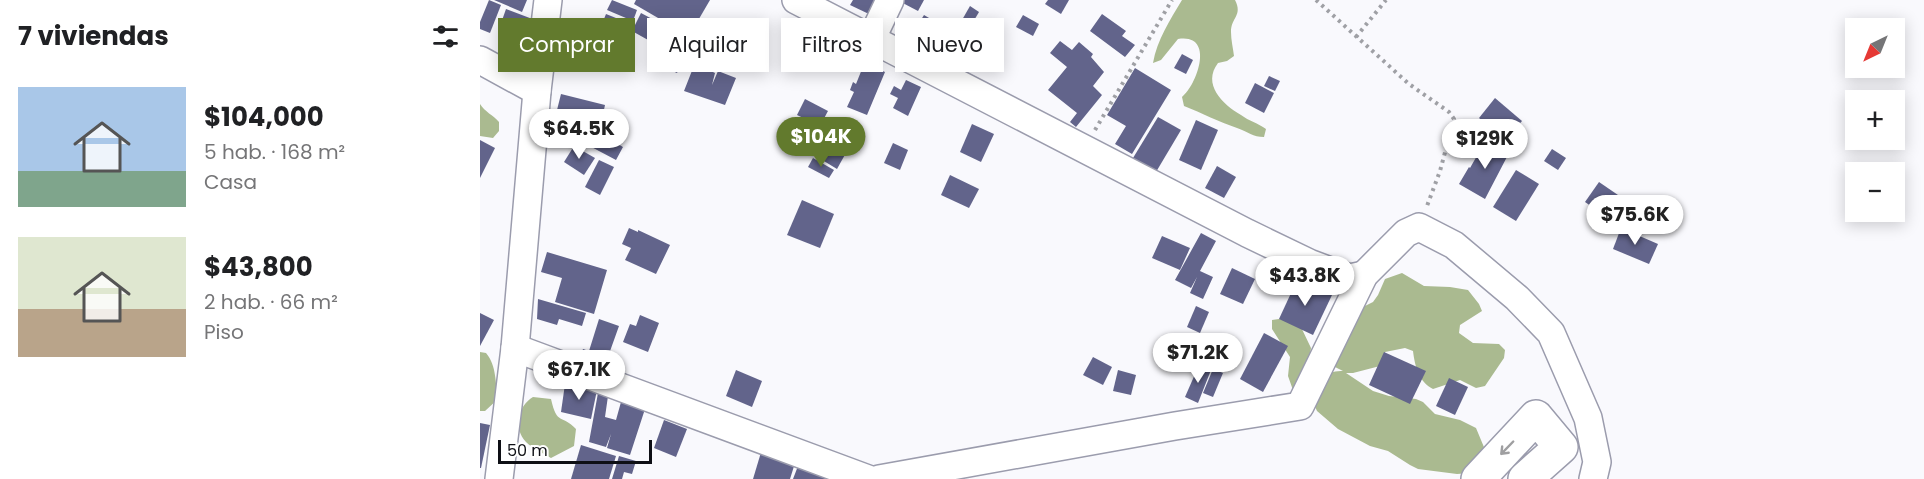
<!DOCTYPE html>
<html lang="es">
<meta charset="utf-8">
<style>
body{margin:0;font-family:Poppins,sans-serif;background:#f6f6f6;color:#202124;height:100vh;display:flex;flex-direction:column;font-size:22px;white-space:nowrap}
*{box-sizing:border-box;margin:0}
p{font-size:20px;color:#757577}
.icon{flex:none;width:33px;height:33px;fill:none;stroke:currentColor;stroke-width:2;stroke-linecap:round;stroke-linejoin:round}
.map{position:relative;flex:1;overflow:hidden}
.details{display:flex;flex-direction:column;background:#fff;width:480px}
.details>*{flex:none}
.guide{position:absolute;left:18px;top:18px;width:570px;height:54px;display:flex;gap:12px}
.needle{width:39px;rotate:223deg}
.fabs{position:absolute;left:1365px;top:18px;display:grid;gap:12px}
.fabs a{display:grid;place-items:center;width:60px;height:60px;border-radius:0px;background:#fff;box-shadow:0 3px 15px #0003;font-size:30px}
.scale{position:absolute;left:18px;bottom:15px;width:154px;box-sizing:border-box;padding-left:6px;border:3px solid #0e0f15;border-top:0;font-size:16px;line-height:21px;white-space:nowrap;color:#0e0f15;-webkit-text-stroke:4px #fff;paint-order:stroke}
.price{position:absolute;translate:-50% -51px;padding:0 14px;border-radius:21px;background:#fff;color:#222;font-size:20px;line-height:39px;filter:drop-shadow(0 2px 3px #0008)}
.price::after{content:'';position:absolute;left:50%;top:36px;width:18px;height:14px;margin-left:-9px;background:inherit;clip-path:polygon(0 0,100% 0,50% 100%)}
.price.selected{background:#627a2d;color:#fff}
ul{padding:0;list-style:none}
li{display:flex;align-items:center;gap:18px;height:150px;padding:0 18px}
li span{display:grid;place-items:center;flex:none;width:168px;height:120px;border-radius:0px;color:#555}
li>.icon{margin-inline-start:auto}
span .icon{width:72px;height:72px;fill:#fffc;stroke-width:1}
li b{font-size:26px}
h2{display:flex;justify-content:space-between;align-items:center;height:72px;padding:0 18px;font-size:26px}
.tag{padding:0 21px;border-radius:0px;background:#fff;box-shadow:0 3px 15px #0003;font-size:21px;line-height:54px}
.tag.selected{background:#627a2d;color:#fff}
main{display:flex;flex:1;min-height:0}
.map>svg:first-child{display:block}
</style>
<main>
<section class="details">
<h2>7 viviendas<svg class="icon" aria-label="filters" viewBox="0 0 24 24"><path d="M4 7h16M4 17h16"/><circle cx="9" cy="7" r="2"/><circle cx="15" cy="17" r="2"/></svg></h2>
<ul>
<li><span style="background:linear-gradient(#a9c7e8 70%,#7fa58c 0)"><svg class="icon" aria-label="home" viewBox="0 0 24 24"><path d="M3 11l9-7 9 7M6 9v11h12V9"/></svg></span><div><b>$104,000</b><p>5 hab. · 168 m²</p><p>Casa</p></div></li>
<li><span style="background:linear-gradient(#dfe7d0 60%,#b9a48a 0)"><svg class="icon" aria-label="home" viewBox="0 0 24 24"><path d="M3 11l9-7 9 7M6 9v11h12V9"/></svg></span><div><b>$43,800</b><p>2 hab. · 66 m²</p><p>Piso</p></div></li>
</ul>
</section>
<div class="map">
<svg width="1444" height="479" viewBox="0 0 1444 479">
<rect width="100%" height="100%" fill="#f9f9fd"/>
<g fill="#aaba90">
<path d="M 702,0 L 755,0 C 763,16 751,17 751,32 C 751,40 753,48 754,56 L 747,61 L 738,63 C 722,84 742,104 761,115 C 769,121 778,123 786,129 L 784,137 C 773,137 768,132 757,128 C 739,122 722,113 704,106 L 702,97 C 718,84 735,33 698,39 L 681,60 L 673,63 C 677,40 690,20 702,0 Z"/>
<path d="M 0,104 C 5,112 13,115 19,122 L 19,131 L 13,138 L 0,136 Z"/>
<path d="M 922,273 L 944,286 L 970,287 L 988,290 L 999,304 L 1002,311 L 980,325 L 979,333 L 993,343 L 1019,344 L 1025,350 L 1024,358 L 1005,386 L 996,388 L 980,380 L 953,389 C 939,382 935,367 933,351 L 925,348 L 905,352 L 900,366 L 873,373 L 866,373 L 893,391 L 909,396 L 936,399 L 943,402 L 955,414 L 980,420 L 996,428 L 1006,452 L 1005,472 L 977,474 L 938,469 L 930,465 L 908,451 L 890,446 L 858,429 L 837,411 L 830,396 C 838,382 845,370 863,371 L 851,365 L 877,310 L 893,302 L 898,295 L 905,279 Z"/>
<path d="M 799,319 L 813,320 L 820,325 L 831,348 L 826,381 L 814,393 L 808,376 L 810,357 L 792,329 L 792,320 Z"/>
<path d="M 0,352 L 6,353 C 17,366 15,383 18,399 L 5,411 L 0,411 Z"/>
<path d="M 53,397 L 71,399 C 77,426 82,414 96,429 L 94,446 L 71,458 C 63,453 53,449 46,442 C 33,428 38,406 53,397 Z"/>
</g>
<g fill="#62648b">
<path d="M 9,0 L 21,5 L 10,33 L 0,29 L 0,22 Z"/>
<path d="M 14,0 L 47,0 L 42,12 Z"/>
<path d="M 132,0 L 157,10 L 153,21 L 127,10 Z"/>
<path d="M 156,0 L 230,0 L 209,36 L 154,4 Z"/>
<path d="M 373,0 L 399,0 L 391,15 L 370,5 Z"/>
<path d="M 417,0 L 444,0 L 438,11 Z"/>
<path d="M 568,0 L 589,0 L 581,14 L 565,4 Z"/>
<path d="M 490,6 L 499,12 L 483,39 L 474,34 Z"/>
<path d="M 26,9 L 63,23 L 60,33 L 47,29 L 44,36 L 19,29 Z"/>
<path d="M 161,13 L 206,37 L 200,47 L 181,37 L 177,45 L 152,31 Z"/>
<path d="M 126,14 L 151,24 L 147,34 L 122,24 Z"/>
<path d="M 622,14 L 646,31 L 642,36 L 655,45 L 645,57 L 610,31 Z"/>
<path d="M 444,15 L 461,25 L 445,51 L 428,41 Z"/>
<path d="M 543,15 L 559,24 L 553,36 L 536,27 Z"/>
<path d="M 244,18 L 264,28 L 255,48 L 234,38 Z"/>
<path d="M 207,37 L 221,44 L 212,60 L 199,53 Z"/>
<path d="M 580,41 L 592,50 L 599,42 L 613,54 L 611,57 L 624,72 L 613,86 L 622,95 L 596,127 L 590,122 L 597,113 L 568,90 L 587,67 L 570,53 Z"/>
<path d="M 176,46 L 203,59 L 197,73 L 169,61 Z"/>
<path d="M 702,54 L 713,60 L 706,74 L 694,68 Z"/>
<path d="M 215,63 L 235,73 L 232,85 L 238,71 L 256,78 L 245,105 L 204,91 Z"/>
<path d="M 384,64 L 405,72 L 387,115 L 367,107 L 374,92 L 370,90 L 373,82 L 376,84 Z"/>
<path d="M 655,68 L 691,90 L 652,154 L 635,144 L 646,126 L 627,115 Z"/>
<path d="M 789,76 L 800,81 L 795,91 L 784,86 Z"/>
<path d="M 426,80 L 441,87 L 428,116 L 413,108 L 418,98 L 410,94 L 414,86 L 421,90 Z"/>
<path d="M 775,83 L 794,93 L 784,113 L 765,103 Z"/>
<path d="M 81,94 L 125,105 L 119,133 L 143,147 L 136,160 L 102,142 L 106,134 L 73,126 Z"/>
<path d="M 1015,98 L 1042,121 L 1026,140 L 999,118 Z"/>
<path d="M 325,99 L 348,111 L 340,126 L 317,115 Z"/>
<path d="M 678,117 L 701,130 L 676,172 L 653,158 Z"/>
<path d="M 716,120 L 738,130 L 721,170 L 699,160 Z"/>
<path d="M 492,124 L 514,134 L 501,162 L 480,152 Z"/>
<path d="M 339,135 L 367,151 L 357,169 L 329,152 Z"/>
<path d="M 0,140 L 15,148 L 0,178 Z"/>
<path d="M 1006,140 L 1029,153 L 1005,199 L 979,184 L 989,167 L 990,168 Z"/>
<path d="M 413,143 L 428,150 L 420,170 L 404,163 Z"/>
<path d="M 94,146 L 115,158 L 104,175 L 84,162 Z"/>
<path d="M 1072,149 L 1086,158 L 1078,170 L 1064,161 Z"/>
<path d="M 333,158 L 354,170 L 349,178 L 328,167 Z"/>
<path d="M 119,160 L 134,167 L 120,195 L 105,187 Z"/>
<path d="M 737,166 L 756,177 L 744,198 L 725,188 Z"/>
<path d="M 1036,170 L 1059,184 L 1036,221 L 1013,207 Z"/>
<path d="M 470,175 L 499,189 L 489,208 L 461,195 Z"/>
<path d="M 1119,182 L 1138,195 L 1124,215 L 1105,202 Z"/>
<path d="M 322,200 L 354,214 L 340,248 L 307,235 Z"/>
<path d="M 149,228 L 158,232 L 158,230 L 190,245 L 176,274 L 145,260 L 151,248 L 142,244 Z"/>
<path d="M 1141,228 L 1178,244 L 1169,264 L 1133,249 Z"/>
<path d="M 721,233 L 736,241 L 720,271 L 733,277 L 723,299 L 710,293 L 717,277 L 711,288 L 695,280 Z"/>
<path d="M 682,236 L 710,248 L 700,270 L 672,258 Z"/>
<path d="M 67,252 L 127,270 L 114,314 L 75,302 L 82,278 L 61,272 Z"/>
<path d="M 752,268 L 775,279 L 763,304 L 740,294 Z"/>
<path d="M 818,278 L 852,295 L 833,335 L 799,319 Z"/>
<path d="M 58,299 L 106,313 L 102,326 L 79,319 L 77,325 L 57,319 Z"/>
<path d="M 716,306 L 729,312 L 720,333 L 707,327 Z"/>
<path d="M 0,313 L 14,320 L 0,346 Z"/>
<path d="M 160,315 L 179,323 L 168,352 L 143,342 L 150,324 L 156,326 Z"/>
<path d="M 119,319 L 139,326 L 124,368 L 99,360 L 103,349 L 109,351 Z"/>
<path d="M 784,333 L 808,346 L 783,392 L 760,379 Z"/>
<path d="M 696,334 L 717,344 L 707,364 L 686,354 Z"/>
<path d="M 904,352 L 946,371 L 930,404 L 889,385 Z"/>
<path d="M 724,355 L 738,361 L 735,369 L 721,363 Z"/>
<path d="M 613,357 L 632,367 L 623,385 L 603,375 Z"/>
<path d="M 719,365 L 731,370 L 718,403 L 705,397 Z"/>
<path d="M 733,369 L 743,373 L 733,397 L 723,393 Z"/>
<path d="M 256,370 L 282,381 L 272,407 L 246,396 Z"/>
<path d="M 638,370 L 656,375 L 651,395 L 633,391 Z"/>
<path d="M 969,378 L 988,387 L 975,415 L 956,406 Z"/>
<path d="M 85,384 L 117,390 L 111,419 L 81,412 Z"/>
<path d="M 118,393 L 128,396 L 125,417 L 136,420 L 141,402 L 165,409 L 150,455 L 127,448 L 131,434 L 126,447 L 109,442 Z"/>
<path d="M 184,420 L 207,429 L 196,457 L 174,448 Z"/>
<path d="M 0,423 L 10,425 L 1,468 L 0,468 Z"/>
<path d="M 101,445 L 136,456 L 129,479 L 91,479 Z"/>
<path d="M 282,449 L 315,463 L 310,479 L 273,479 Z"/>
<path d="M 139,456 L 156,461 L 152,474 L 144,472 L 142,479 L 132,479 Z"/>
<path d="M 318,466 L 355,479 L 313,479 Z"/>
</g>
<g fill="none" stroke-linecap="round" stroke-linejoin="round">
<defs>
<g id="minor">
<path d="M 316,0 L 767,233 L 829,263 L 858,274 L 870,278 L 884,275"/>
<path d="M 391,40 L 410,0"/>
<path d="M 0,60 L 57,91"/>
<path d="M 35,348 L 388,479"/>
<path d="M 19,479 L 35,348 L 57,91 L 68,0"/>
<path d="M 399,479 L 695,426 L 820,406 L 884,275 L 926,233 L 939,227 L 974,245 L 1037,298 L 1071,333 L 1108,418 L 1117,462 L 1113,479"/>
</g>
<path id="highway" d="M 998,479 L 1056,417 L 1081,447 L 1045,479"/>
</defs>
<use href="#minor" stroke="#9b9cad" stroke-width="30"/>
<use href="#highway" stroke="#9b9cad" stroke-width="36"/>
<g stroke="#9fa0a5" stroke-width="4" stroke-dasharray="3 4.5" stroke-linecap="butt">
<path d="M 836,0 L 929,84 L 969,112 L 974,119 L 960,171 L 947,206"/>
<path d="M 876,37 L 906,0"/>
<path d="M 615,130 L 692,0"/>
</g>
<use href="#minor" stroke="#fff" stroke-width="27"/>
<use href="#highway" stroke="#fff" stroke-width="33"/>
</g>
<defs><path id="oneway-shaft" d="M-6 0H5M1.5-3L5.5 0L1.5 3" fill="none" stroke-width="1.6" stroke-linecap="round" stroke-linejoin="round" transform="scale(1.5)"/></defs>
<use stroke="#9f9fa1" href="#oneway-shaft" transform="translate(1027 448) rotate(134)"/>
</svg>
<div class="fabs">
<a><svg class="needle" viewBox="-14 -14 28 28"><path d="M0-13l5 13h-10z" fill="#e53935"/><path d="M0 13l5-13h-10z" fill="#757577"/></svg></a>
<a>+</a>
<a>−</a>
</div>
<div class="scale">50 m</div>
<b class="price" style="left:99px;top:160px">$64.5K</b>
<b class="price selected" style="left:341px;top:168px">$104K</b>
<b class="price" style="left:1005px;top:170px">$129K</b>
<b class="price" style="left:1155px;top:246px">$75.6K</b>
<b class="price" style="left:825px;top:307px">$43.8K</b>
<b class="price" style="left:718px;top:384px">$71.2K</b>
<b class="price" style="left:99px;top:401px">$67.1K</b>
<div class="guide">
<a class="tag selected">Comprar</a>
<a class="tag">Alquilar</a>
<a class="tag">Filtros</a>
<a class="tag">Nuevo</a>
</div>
</div>
</main>
